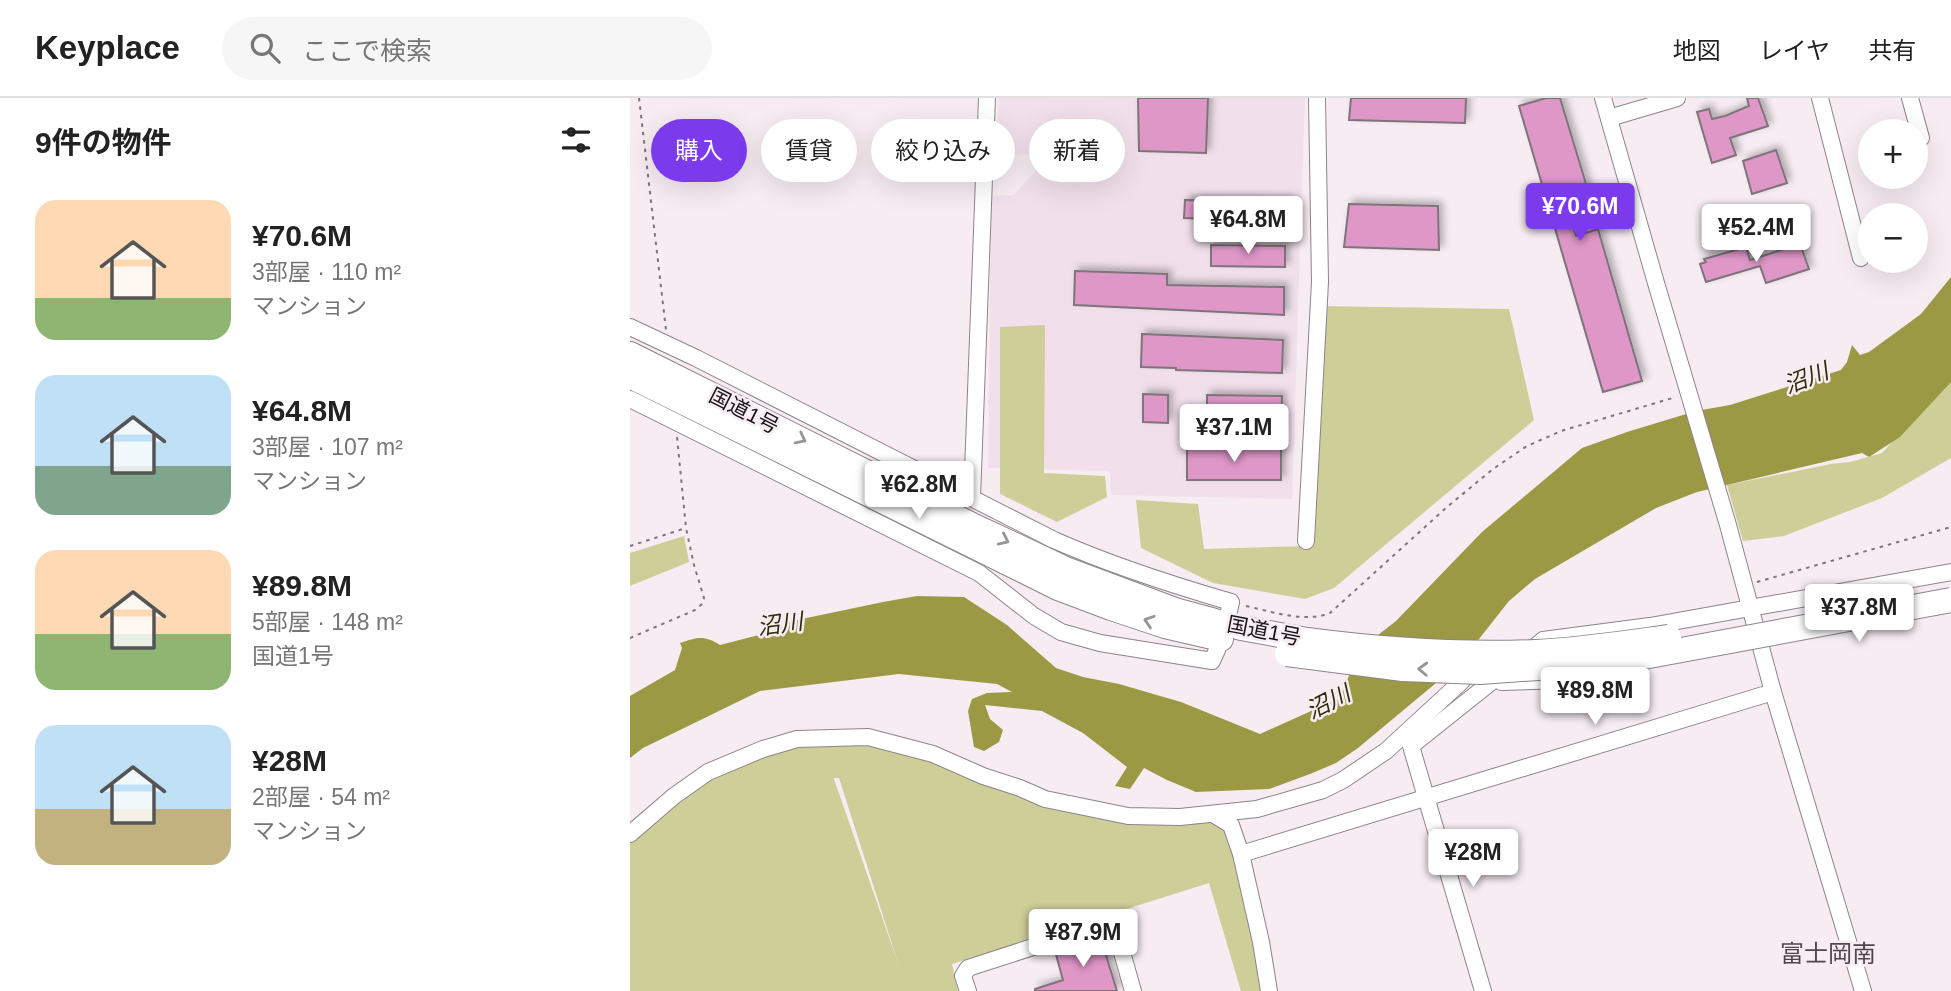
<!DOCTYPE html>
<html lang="ja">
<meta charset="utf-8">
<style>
body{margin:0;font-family:Arial,"Noto Sans JP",sans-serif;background:#f6f6f6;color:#222;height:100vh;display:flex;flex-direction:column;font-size:26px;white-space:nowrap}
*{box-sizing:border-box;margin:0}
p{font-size:23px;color:#767676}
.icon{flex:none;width:38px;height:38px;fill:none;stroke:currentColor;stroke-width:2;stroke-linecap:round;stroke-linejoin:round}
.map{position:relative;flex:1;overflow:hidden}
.drawer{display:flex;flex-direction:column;background:#fff;width:630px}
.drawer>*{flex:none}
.banner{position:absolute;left:21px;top:21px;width:665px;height:63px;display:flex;gap:14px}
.fabs{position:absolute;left:1228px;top:21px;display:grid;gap:14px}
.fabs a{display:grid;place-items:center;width:70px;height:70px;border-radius:50%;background:#fff;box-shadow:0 7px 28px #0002;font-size:35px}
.price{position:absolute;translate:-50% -60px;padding:0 16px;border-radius:7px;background:#fff;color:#222;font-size:23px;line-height:46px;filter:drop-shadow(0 2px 4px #0008)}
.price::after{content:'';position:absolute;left:50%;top:42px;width:21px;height:16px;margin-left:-10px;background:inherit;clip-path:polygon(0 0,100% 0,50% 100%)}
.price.current{background:#7c3aed;color:#fff}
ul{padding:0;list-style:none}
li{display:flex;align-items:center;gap:21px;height:175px;padding:0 35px}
li span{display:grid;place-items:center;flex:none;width:196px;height:140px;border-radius:21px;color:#555}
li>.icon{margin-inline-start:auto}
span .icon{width:84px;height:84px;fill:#fffc;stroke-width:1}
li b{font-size:30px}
h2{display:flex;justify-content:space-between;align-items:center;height:84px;padding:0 35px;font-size:30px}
.tag{padding:0 24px;border-radius:32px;background:#fff;box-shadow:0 7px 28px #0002;font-size:24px;line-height:63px}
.tag.current{background:#7c3aed;color:#fff}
header{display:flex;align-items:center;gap:42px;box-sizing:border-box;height:98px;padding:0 35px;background:#fff;border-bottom:2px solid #e0e0e0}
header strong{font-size:33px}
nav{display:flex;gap:38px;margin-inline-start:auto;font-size:24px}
.search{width:490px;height:63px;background:#f6f6f6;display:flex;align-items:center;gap:18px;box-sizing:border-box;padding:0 24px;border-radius:38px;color:#767676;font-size:26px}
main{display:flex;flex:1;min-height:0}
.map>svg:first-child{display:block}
</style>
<header>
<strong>Keyplace</strong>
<div class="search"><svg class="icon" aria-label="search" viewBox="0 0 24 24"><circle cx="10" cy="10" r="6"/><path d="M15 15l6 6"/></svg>ここで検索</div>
<nav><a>地図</a><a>レイヤ</a><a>共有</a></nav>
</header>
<main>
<section class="drawer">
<h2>9件の物件<svg class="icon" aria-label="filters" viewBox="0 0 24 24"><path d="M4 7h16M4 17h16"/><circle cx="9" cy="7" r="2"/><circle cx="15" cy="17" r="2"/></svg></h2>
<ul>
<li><span style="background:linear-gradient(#ffd9b3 70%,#8fb573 0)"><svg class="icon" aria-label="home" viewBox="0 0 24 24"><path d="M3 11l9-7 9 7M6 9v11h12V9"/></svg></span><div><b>¥70.6M</b><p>3部屋 · 110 m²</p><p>マンション</p></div></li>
<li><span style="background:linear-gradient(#bfe0f5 65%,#7fa58c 0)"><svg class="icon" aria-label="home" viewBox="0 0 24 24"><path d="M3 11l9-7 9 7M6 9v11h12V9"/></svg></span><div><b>¥64.8M</b><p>3部屋 · 107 m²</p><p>マンション</p></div></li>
<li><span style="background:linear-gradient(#ffd9b3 60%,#8fb573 0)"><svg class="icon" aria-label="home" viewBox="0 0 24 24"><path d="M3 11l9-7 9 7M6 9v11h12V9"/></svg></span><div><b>¥89.8M</b><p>5部屋 · 148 m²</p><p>国道1号</p></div></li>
<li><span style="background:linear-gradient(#bfe0f5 60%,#c2b280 0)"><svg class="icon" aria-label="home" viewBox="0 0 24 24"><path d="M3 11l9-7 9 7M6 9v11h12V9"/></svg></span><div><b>¥28M</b><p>2部屋 · 54 m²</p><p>マンション</p></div></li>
</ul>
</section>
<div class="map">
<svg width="1321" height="893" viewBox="0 0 1321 893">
<defs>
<filter id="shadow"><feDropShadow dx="4" dy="-4" stdDeviation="3.5" flood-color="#0004"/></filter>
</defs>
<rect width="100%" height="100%" fill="#f6ecf2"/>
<path fill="#f1e0eb" d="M 369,0 L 675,0 L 662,401 L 481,397 L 480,373 L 358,370 L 361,98 L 384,97 L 411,67 L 397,56 L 366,58 Z"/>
<g fill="#cece99" fill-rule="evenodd">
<path d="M 688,208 L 879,211 L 904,322 L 704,490 L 675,501 L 583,485 L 511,450 L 506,402 L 568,406 L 574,451 L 676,448 Z"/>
<path d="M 415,227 L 414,375 L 475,378 L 477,399 L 427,424 L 370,396 L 370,229 Z"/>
<path d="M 1321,279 L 1321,360 L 1252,400 L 1154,438 L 1113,443 L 1097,387 L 1201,366 L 1220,364 L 1252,355 Z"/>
<path d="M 54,438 L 59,464 L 0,488 L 0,455 Z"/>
<path d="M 264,646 L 433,708 L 583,716 L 603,732 L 639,893 L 611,893 L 579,785 L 322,866 L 328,893 L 0,893 L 0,740 L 80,679 L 162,647 ZM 204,680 L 209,680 L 269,868 L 204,681 Z"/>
</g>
<path fill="#9c9944" d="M 1321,179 L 1321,284 L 1270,339 L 1239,359 L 1232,355 L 1067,394 L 1026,410 L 905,481 L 879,503 L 849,541 L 806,585 L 728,650 L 706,665 L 680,676 L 639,691 L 566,694 L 537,682 L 514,670 L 500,691 L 485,688 L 497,669 L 453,635 L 412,613 L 355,607 L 360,621 L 373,632 L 369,644 L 354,653 L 344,649 L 338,613 L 342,601 L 357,595 L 382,594 L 367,586 L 269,576 L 130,593 L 13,650 L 0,660 L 0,598 L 45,572 L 52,550 L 50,545 C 68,539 74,537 90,547 L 129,537 L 167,522 L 253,504 L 287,498 L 334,499 L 377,527 L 426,570 L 453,579 L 489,586 L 551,604 L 630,636 L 710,600 L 724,565 L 721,558 L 766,523 L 852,434 L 952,350 L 997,334 L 1066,313 L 1100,307 L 1211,272 L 1217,264 L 1222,247 L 1230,257 L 1239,254 L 1291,216 Z"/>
<g fill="#df97c8" stroke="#7d747a" stroke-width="2" filter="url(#shadow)">
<path d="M 508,0 L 578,0 L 576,55 L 509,53 Z"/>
<path d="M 721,0 L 836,0 L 835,25 L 719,22 Z"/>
<path d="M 916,0 L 930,0 L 963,109 L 939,116 L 946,138 L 968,131 L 1012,283 L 973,294 L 889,8 Z"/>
<path d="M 1117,0 L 1128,0 L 1138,28 L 1100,40 L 1106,57 L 1082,65 L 1067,14 L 1079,11 L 1082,21 L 1095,18 L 1119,8 Z"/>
<path d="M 1146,52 L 1157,85 L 1122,96 L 1113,63 Z"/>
<path d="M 555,102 L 659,103 L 659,124 L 554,120 Z"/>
<path d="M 719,106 L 808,108 L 809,152 L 714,149 Z"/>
<path d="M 1170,146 L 1179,171 L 1136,185 L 1130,168 L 1076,184 L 1070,166 L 1076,164 L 1074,161 L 1116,149 L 1120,162 Z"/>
<path d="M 581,147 L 655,148 L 655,169 L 581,168 Z"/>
<path d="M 445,173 L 537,176 L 537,187 L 654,189 L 654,217 L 444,207 Z"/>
<path d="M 512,236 L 653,242 L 652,275 L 546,272 L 546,270 L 511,269 Z"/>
<path d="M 513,296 L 538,297 L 538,325 L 513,324 Z"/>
<path d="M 577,297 L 652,298 L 651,329 L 577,328 Z"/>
<path d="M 557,349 L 651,350 L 651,382 L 557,382 Z"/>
<path d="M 470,838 L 487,893 L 405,893 L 405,891 L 433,882 L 425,853 Z"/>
</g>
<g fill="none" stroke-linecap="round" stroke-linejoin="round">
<defs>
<g id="minor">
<path d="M 973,0 L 1026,185 L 1098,427 L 1143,594 L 1233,893"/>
<path d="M 1190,0 L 1231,160"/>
<path d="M 1280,0 L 1291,40"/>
<path d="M 979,20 L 1047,0"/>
<path d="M 0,229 L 66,260 L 424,442 C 483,468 539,486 601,504 L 598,518"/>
<path d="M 0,301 L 349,475 L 404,518 L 431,534 L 470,545 L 582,563 L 587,552"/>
<path d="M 342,400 L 357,0"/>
<path d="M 676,443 L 690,184 L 687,0"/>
<path d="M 906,548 L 913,542 L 1020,528 L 1321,474"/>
<path d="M 871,584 L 936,582 L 971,576"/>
<path d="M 583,716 L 601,727 L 611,756"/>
<path d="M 0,736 L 44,698 L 78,674 L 133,651 L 167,641 L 238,639 L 303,656 L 353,678 L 390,690 L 415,701 L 498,718 L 550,719 L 627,711 L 693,692 L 713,682 L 756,653 L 832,583"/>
<path d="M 338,893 L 333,878 L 338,870 L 483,823 L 503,893"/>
<path d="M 639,893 L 631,844 L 611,756 L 1143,594"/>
<path d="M 853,893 L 781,648 L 875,573"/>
</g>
<g id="highway">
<path d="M 0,256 L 342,427 L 438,472 L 545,512 L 611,530 L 677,542"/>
<path d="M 0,278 L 428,490 L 481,510 L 535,528 L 591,541"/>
</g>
</defs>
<use href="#minor" stroke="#8d848a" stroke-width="18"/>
<use href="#highway" stroke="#8d848a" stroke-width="26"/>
<g stroke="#7c767a" stroke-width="2" stroke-dasharray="3.5 5" stroke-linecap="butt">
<path d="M 9,0 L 36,232"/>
<path d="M 0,448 L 56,430"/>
<path d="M 1127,484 L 1321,429"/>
<path d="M 616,508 C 644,514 670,524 699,516 L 817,409 L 863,371 L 897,348 L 931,333 L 1046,299"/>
<path d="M 0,540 L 65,512 L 72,506 L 74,500 L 64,467 L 56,430 L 47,339"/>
</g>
<use href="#minor" stroke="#fff" stroke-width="16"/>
<use href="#highway" stroke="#fff" stroke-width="24"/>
<defs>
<g id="highway-bridge">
<path d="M 677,542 C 753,552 829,557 906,554 C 950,552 995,545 1039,539"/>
<path d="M 657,556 L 773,571 L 850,574 L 981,565 L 1321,502"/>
</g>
</defs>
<use href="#highway-bridge" stroke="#8d848a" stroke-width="26" stroke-linecap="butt"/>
<use href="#highway-bridge" stroke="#fff" stroke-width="24"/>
</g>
<defs><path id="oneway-chevron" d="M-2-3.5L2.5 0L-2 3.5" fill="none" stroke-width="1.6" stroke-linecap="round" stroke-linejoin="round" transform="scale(1.75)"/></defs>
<g stroke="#979697">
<use href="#oneway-chevron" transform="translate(171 341) rotate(27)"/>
<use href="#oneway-chevron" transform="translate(374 442) rotate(25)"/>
<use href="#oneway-chevron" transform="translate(519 523) rotate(-162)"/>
<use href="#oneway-chevron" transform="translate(793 571) rotate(-178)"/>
</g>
<g text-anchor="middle" stroke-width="5" stroke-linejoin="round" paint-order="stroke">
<g font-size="21" fill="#181517" stroke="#f6ecf2">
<text transform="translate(114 313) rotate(27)" y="7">国道1号</text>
<text transform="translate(634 533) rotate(11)" y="7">国道1号</text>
</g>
<g font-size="23" font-style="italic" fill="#2e2c06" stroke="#f6ecf2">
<text transform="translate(1176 280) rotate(-21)" y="8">沼川</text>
<text transform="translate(150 526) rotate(-8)" y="8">沼川</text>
<text transform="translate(698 604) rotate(-27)" y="8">沼川</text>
</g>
<g font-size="24" fill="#4f474c" stroke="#f6ecf2">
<text x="1198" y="864">富士岡南</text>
</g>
</g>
</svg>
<div class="fabs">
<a>+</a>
<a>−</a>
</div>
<b class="price current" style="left:950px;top:145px">¥70.6M</b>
<b class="price" style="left:618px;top:158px">¥64.8M</b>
<b class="price" style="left:1126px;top:166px">¥52.4M</b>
<b class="price" style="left:604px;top:366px">¥37.1M</b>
<b class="price" style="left:289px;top:423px">¥62.8M</b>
<b class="price" style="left:1229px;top:546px">¥37.8M</b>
<b class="price" style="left:965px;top:629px">¥89.8M</b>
<b class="price" style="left:843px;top:791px">¥28M</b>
<b class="price" style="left:453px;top:871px">¥87.9M</b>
<div class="banner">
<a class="tag current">購入</a>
<a class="tag">賃貸</a>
<a class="tag">絞り込み</a>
<a class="tag">新着</a>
</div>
</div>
</main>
